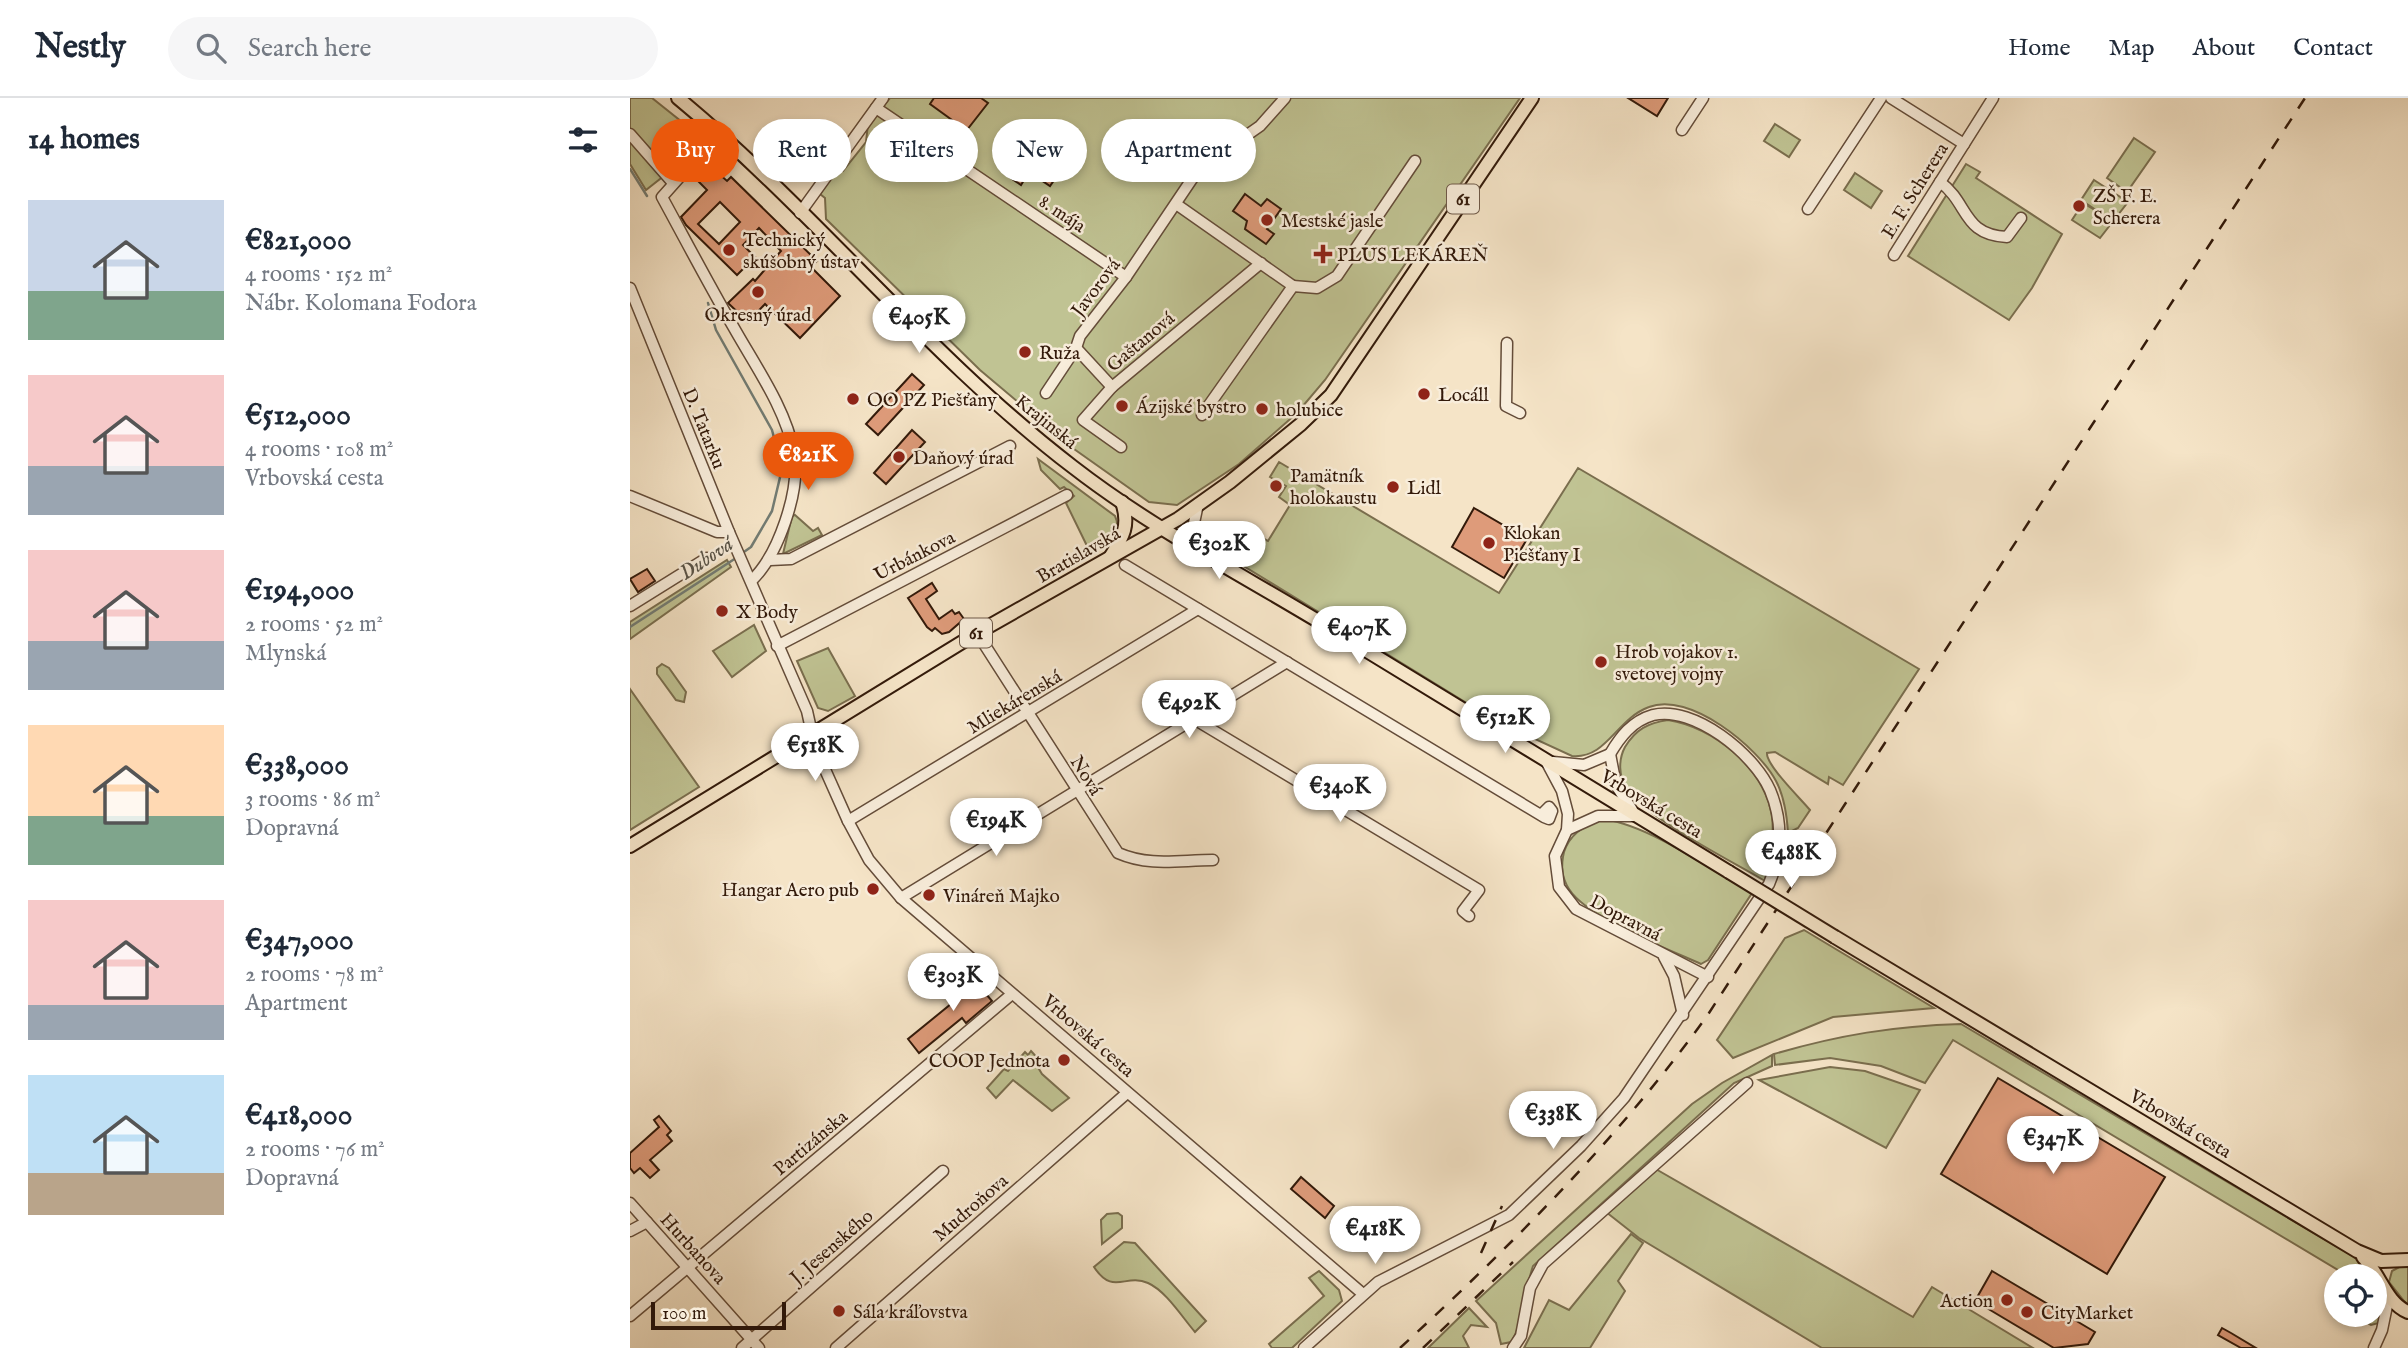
<!DOCTYPE html>
<meta charset="utf-8">
<style>
body{margin:0;font-family:"IM FELL English",serif;background:#f6f6f7;color:#1f2937;height:100vh;display:flex;flex-direction:column;font-size:26px;white-space:nowrap}
*{box-sizing:border-box;margin:0}
p{font-size:23px;color:#747a83}
.icon{flex:none;width:38px;height:38px;fill:none;stroke:currentColor;stroke-width:2;stroke-linecap:round;stroke-linejoin:round}
.map{position:relative;flex:1;overflow:hidden}
.sheet{display:flex;flex-direction:column;background:#fff;width:630px}
.sheet>*{flex:none}
.top-card{position:absolute;left:21px;top:21px;width:665px;height:63px;display:flex;gap:14px}
.fabs{position:absolute;left:1694px;top:1166px;display:grid;gap:14px}
.fabs a{display:grid;place-items:center;width:63px;height:63px;border-radius:50%;background:#fff;box-shadow:0 4px 10px #0003;font-size:35px}
.scale{position:absolute;left:21px;bottom:18px;width:135px;box-sizing:border-box;padding-left:7px;border:4px solid #331a0a;border-top:0;font-size:19px;line-height:24px;white-space:nowrap;color:#331a0a;-webkit-text-stroke:5px #f8eddb;paint-order:stroke}
.price{position:absolute;translate:-50% -60px;padding:0 16px;border-radius:24px;background:#fff;color:#222;font-size:23px;line-height:46px;filter:drop-shadow(0 2px 4px #0008)}
.price::after{content:'';position:absolute;left:50%;top:42px;width:21px;height:16px;margin-left:-10px;background:inherit;clip-path:polygon(0 0,100% 0,50% 100%)}
.price.on{background:#ea580c;color:#fff}
ul{padding:0;list-style:none}
li{display:flex;align-items:center;gap:21px;height:175px;padding:0 28px}
li span{display:grid;place-items:center;flex:none;width:196px;height:140px;border-radius:0px;color:#555}
li>.icon{margin-inline-start:auto}
span .icon{width:84px;height:84px;fill:#fffc;stroke-width:1}
li b{font-size:30px}
h2{display:flex;justify-content:space-between;align-items:center;height:84px;padding:0 28px;font-size:30px}
.tag{padding:0 24px;border-radius:32px;background:#fff;box-shadow:0 4px 10px #0003;font-size:24px;line-height:63px}
.tag.on{background:#ea580c;color:#fff}
header{display:flex;align-items:center;gap:42px;box-sizing:border-box;height:98px;padding:0 35px;background:#fff;border-bottom:2px solid #e0e1e3}
header strong{font-size:33px}
nav{display:flex;gap:38px;margin-inline-start:auto;font-size:24px}
.search{width:490px;height:63px;background:#f6f6f7;display:flex;align-items:center;gap:18px;box-sizing:border-box;padding:0 24px;border-radius:38px;color:#747a83;font-size:26px}
main{display:flex;flex:1;min-height:0}
.map>svg:first-child{display:block}
</style>
<header>
<strong>Nestly</strong>
<div class="search"><svg class="icon" aria-label="search" viewBox="0 0 24 24"><circle cx="10" cy="10" r="6"/><path d="M15 15l6 6"/></svg>Search here</div>
<nav><a>Home</a><a>Map</a><a>About</a><a>Contact</a></nav>
</header>
<main>
<section class="sheet">
<h2>14 homes<svg class="icon" aria-label="filters" viewBox="0 0 24 24"><path d="M4 7h16M4 17h16"/><circle cx="9" cy="7" r="2"/><circle cx="15" cy="17" r="2"/></svg></h2>
<ul>
<li><span style="background:linear-gradient(#c9d6e8 65%,#7fa58c 0)"><svg class="icon" aria-label="home" viewBox="0 0 24 24"><path d="M3 11l9-7 9 7M6 9v11h12V9"/></svg></span><div><b>€821,000</b><p>4 rooms · 152 m²</p><p>Nábr. Kolomana Fodora</p></div></li>
<li><span style="background:linear-gradient(#f6c9c9 65%,#9aa5b1 0)"><svg class="icon" aria-label="home" viewBox="0 0 24 24"><path d="M3 11l9-7 9 7M6 9v11h12V9"/></svg></span><div><b>€512,000</b><p>4 rooms · 108 m²</p><p>Vrbovská cesta</p></div></li>
<li><span style="background:linear-gradient(#f6c9c9 65%,#9aa5b1 0)"><svg class="icon" aria-label="home" viewBox="0 0 24 24"><path d="M3 11l9-7 9 7M6 9v11h12V9"/></svg></span><div><b>€194,000</b><p>2 rooms · 52 m²</p><p>Mlynská</p></div></li>
<li><span style="background:linear-gradient(#ffd9b3 65%,#7fa58c 0)"><svg class="icon" aria-label="home" viewBox="0 0 24 24"><path d="M3 11l9-7 9 7M6 9v11h12V9"/></svg></span><div><b>€338,000</b><p>3 rooms · 86 m²</p><p>Dopravná</p></div></li>
<li><span style="background:linear-gradient(#f6c9c9 75%,#9aa5b1 0)"><svg class="icon" aria-label="home" viewBox="0 0 24 24"><path d="M3 11l9-7 9 7M6 9v11h12V9"/></svg></span><div><b>€347,000</b><p>2 rooms · 78 m²</p><p>Apartment</p></div></li>
<li><span style="background:linear-gradient(#bfe0f5 70%,#b9a48a 0)"><svg class="icon" aria-label="home" viewBox="0 0 24 24"><path d="M3 11l9-7 9 7M6 9v11h12V9"/></svg></span><div><b>€418,000</b><p>2 rooms · 76 m²</p><p>Dopravná</p></div></li>
</ul>
</section>
<div class="map">
<svg width="1778" height="1250" viewBox="0 0 1778 1250">
<rect width="100%" height="100%" fill="#f5e4c7"/>
<filter id="stains"><feTurbulence type="fractalNoise" baseFrequency=".00286" numOctaves="4"/><feColorMatrix values="0 0 0 0 .2 0 0 0 0 .09 0 0 0 0 .02 0 0 0 .5 -.17"/></filter>
<radialGradient id="worn" r=".72"><stop offset=".6" stop-color="#630" stop-opacity="0"/><stop offset="1" stop-color="#630" stop-opacity=".3"/></radialGradient>
<g fill="#c0c393" stroke="#7a6e4e" stroke-width="2">
<path d="M 0,0 L 22,0 L 72,40 L 54,62 L 16,92 L 0,66 Z"/>
<path d="M 260,0 L 890,0 L 695,282 L 667,315 L 609,366 L 547,407 L 519,404 L 444,351 L 350,272 L 196,121 L 195,100 L 190,96 L 208,70 L 213,73 L 236,44 L 238,26 Z"/>
<path d="M 1145,26 L 1170,42 L 1159,59 L 1134,43 Z"/>
<path d="M 1504,40 L 1525,54 L 1497,94 L 1477,80 Z"/>
<path d="M 1336,66 L 1350,74 L 1346,80 L 1432,136 L 1402,190 L 1379,222 L 1278,158 Z"/>
<path d="M 1225,75 L 1252,93 L 1241,110 L 1214,92 Z"/>
<path d="M 1464,82 L 1498,104 L 1470,140 L 1442,122 L 1453,105 L 1478,120 L 1451,102 Z"/>
<path d="M 408,361 L 485,418 C 494,437 474,446 460,454 L 436,405 L 444,398 L 434,389 L 430,391 L 411,372 Z"/>
<path d="M 649,364 L 869,495 L 948,370 L 1289,571 L 1213,687 L 1199,679 L 1198,686 L 1145,654 L 1137,655 C 1136,667 1170,700 1180,712 L 1168,730 L 1158,735 C 1157,718 1154,698 1146,683 C 1128,649 1059,593 1019,609 C 986,621 977,661 942,658 L 866,623 L 594,456 L 601,443 L 617,452 L 626,437 L 638,443 L 660,407 L 649,399 L 656,388 L 640,379 Z"/>
<path d="M 165,417 L 183,433 L 188,430 L 192,437 L 153,456 L 162,418 Z"/>
<path d="M 97,462 L 101,469 L 0,541 L 0,524 Z"/>
<path d="M 124,527 L 136,553 L 102,579 L 83,553 Z"/>
<path d="M 198,550 L 225,598 L 198,613 L 188,610 L 167,563 Z"/>
<path d="M 32,566 L 39,570 L 56,594 L 54,604 L 46,602 L 27,576 L 27,570 Z"/>
<path d="M 0,591 L 69,689 L 0,732 Z"/>
<path d="M 1038,622 C 1084,629 1135,671 1142,719 C 1145,740 1138,763 1135,783 C 1100,762 1017,721 996,690 C 989,678 988,662 995,649 C 1006,631 1018,625 1038,622 Z"/>
<path d="M 974,721 C 1023,729 1079,771 1122,795 L 1078,862 L 1071,866 C 1038,851 957,820 939,791 C 931,779 931,766 934,754 C 940,735 956,726 974,721 Z"/>
<path d="M 1174,832 L 1304,910 L 1203,919 L 1103,960 L 1087,942 L 1155,840 Z"/>
<path d="M 1331,926 L 1731,1163 C 1751,1180 1756,1200 1749,1225 L 1741,1227 L 1735,1224 L 1735,1216 L 1745,1216 L 1745,1178 L 1718,1178 L 1323,942 L 1295,985 L 1251,968 L 1200,960 L 1145,967 L 1144,956 C 1209,937 1264,928 1331,926 Z"/>
<path d="M 401,953 L 413,966 L 409,971 L 412,976 L 439,1000 L 422,1013 L 383,982 L 366,1000 L 357,990 L 374,971 L 378,973 L 395,954 L 398,957 Z"/>
<path d="M 1142,957 L 1142,968 L 1104,985 L 903,1168 C 895,1191 893,1226 881,1244 L 871,1246 L 866,1225 L 846,1203 L 1062,1006 L 1092,985 Z"/>
<path d="M 1200,969 L 1235,973 L 1290,992 L 1256,1050 L 1129,982 Z"/>
<path d="M 1024,1070 L 1283,1219 L 1302,1189 L 1403,1250 L 1192,1250 L 1009,1140 L 976,1114 Z"/>
<path d="M 488,1115 L 492,1118 L 492,1130 L 472,1146 L 471,1122 L 477,1116 Z"/>
<path d="M 1001,1136 L 1013,1145 L 988,1183 L 995,1193 L 960,1250 L 894,1250 L 919,1202 L 939,1212 Z"/>
<path d="M 494,1144 L 505,1145 L 576,1223 L 565,1234 C 552,1219 536,1193 518,1185 C 495,1175 483,1198 464,1169 Z"/>
<path d="M 1773,1167 L 1778,1168 L 1778,1208 L 1759,1184 L 1762,1173 Z"/>
<path d="M 689,1173 L 709,1192 L 712,1203 L 662,1250 L 642,1250 L 639,1246 L 694,1198 L 679,1180 Z"/>
<path d="M 839,1210 L 857,1229 L 841,1227 L 833,1238 L 839,1250 L 798,1250 Z"/>
</g>
<g fill="none" stroke-linecap="round" stroke-linejoin="round">
<g stroke="#737c73" stroke-width="2.5">
<path d="M 0,71 L 17,98"/>
<path d="M 78,205 L 86,232 L 142,332 L 152,371 L 142,413 L 121,449 L 111,456"/>
<path d="M 0,529 L 106,460"/>
</g>
</g>
<g fill="#de9b7a" stroke="#331a0a" stroke-width="2" fill-rule="evenodd">
<path d="M 304,0 L 351,0 L 358,5 L 326,46 L 312,37 L 322,22 L 300,6 Z"/>
<path d="M 998,0 L 1038,0 L 1027,18 Z"/>
<path d="M 404,34 L 420,44 L 416,49 L 430,59 L 433,54 L 440,59 L 420,88 L 399,74 L 391,87 L 375,76 Z"/>
<path d="M 79,67 L 97,83 L 101,79 L 187,163 L 181,169 L 210,198 L 170,240 L 135,206 L 118,224 L 98,205 L 123,181 L 125,183 L 151,153 L 129,130 L 113,147 L 125,159 L 107,177 L 56,127 L 51,119 L 77,92 L 66,81 ZM 90,104 L 110,124 L 89,146 L 68,126 Z"/>
<path d="M 615,96 L 631,108 L 637,101 L 651,111 L 637,131 L 644,136 L 636,146 L 615,131 L 617,123 L 603,113 Z"/>
<path d="M 282,276 L 294,287 L 248,337 L 236,326 Z"/>
<path d="M 282,332 L 295,344 L 256,386 L 244,375 Z"/>
<path d="M 844,410 L 897,441 L 874,480 L 822,449 Z"/>
<path d="M 17,471 L 25,483 L 8,494 L 0,481 Z"/>
<path d="M 302,485 L 307,493 L 296,501 L 309,521 L 322,512 L 325,516 L 329,514 L 334,521 L 319,534 L 312,536 L 305,530 L 302,533 L 297,529 L 278,500 Z"/>
<path d="M 339,876 L 362,903 L 336,925 L 332,920 L 289,955 L 278,941 L 327,901 L 320,891 Z"/>
<path d="M 1368,980 L 1535,1079 L 1477,1176 L 1311,1076 Z"/>
<path d="M 29,1018 L 41,1033 L 37,1037 L 42,1043 L 20,1062 L 29,1072 L 20,1080 L 10,1070 L 4,1075 L 0,1070 L 0,1055 L 29,1029 L 24,1022 Z"/>
<path d="M 671,1079 L 704,1108 L 695,1120 L 661,1091 Z"/>
<path d="M 1362,1173 L 1465,1234 L 1458,1246 L 1424,1250 L 1345,1203 Z"/>
<path d="M 1592,1230 L 1601,1235 L 1626,1250 L 1611,1250 L 1588,1237 Z"/>
</g>
<g fill="none" stroke-linecap="round" stroke-linejoin="round">
<defs>
<g id="minor">
<path d="M 1261,0 L 1334,46"/>
<path d="M 246,10 L 496,179"/>
<path d="M 1052,32 L 1073,0"/>
<path d="M 89,35 L 32,99 C 56,143 79,187 104,230 C 126,269 156,311 164,355 C 171,392 148,458 121,483"/>
<path d="M 0,36 L 43,85"/>
<path d="M 1310,84 C 1339,105 1332,137 1377,139 L 1391,120"/>
<path d="M 546,106 L 663,188"/>
<path d="M 1178,111 L 1251,0"/>
<path d="M 170,115 L 253,0"/>
<path d="M 1264,157 L 1363,0"/>
<path d="M 0,190 L 99,434 L 177,613 L 185,649 L 218,723 L 239,762 L 271,800 L 733,1196"/>
<path d="M 877,245 L 876,308 L 890,315"/>
<path d="M 446,250 L 482,289"/>
<path d="M 416,295 L 446,250 L 450,238 L 496,179 L 562,81 L 580,63 L 630,28 L 655,0"/>
<path d="M 572,317 L 663,188 L 687,190 L 707,178 L 785,63"/>
<path d="M 491,349 L 453,322 L 482,289 L 631,165"/>
<path d="M 0,398 L 87,434 L 99,434"/>
<path d="M 568,406 L 564,425 L 570,453"/>
<path d="M 140,462 L 161,461 L 380,348"/>
<path d="M 495,467 L 914,719 L 919,721 L 922,713 L 919,709 L 911,717"/>
<path d="M 0,508 L 77,460"/>
<path d="M 347,535 L 488,755 C 520,769 549,762 583,762"/>
<path d="M 147,548 L 437,397"/>
<path d="M 564,621 L 849,792 L 833,813 L 839,818"/>
<path d="M 980,656 L 986,687 L 1002,712"/>
<path d="M 916,663 L 932,693 L 938,716 L 937,732 L 925,758 L 929,789 L 946,811 L 1078,879"/>
<path d="M 923,664 L 954,667 L 980,656"/>
<path d="M 218,723 L 568,511"/>
<path d="M 937,732 L 968,718 L 1007,718"/>
<path d="M 271,800 L 657,564"/>
<path d="M 1034,859 L 1044,878 L 1053,917"/>
<path d="M 0,1105 L 129,1250"/>
<path d="M 0,1133 L 17,1124"/>
<path d="M 0,1218 L 382,896"/>
<path d="M 112,1250 L 313,1073"/>
<path d="M 206,1250 L 497,995"/>
<path d="M 674,1250 L 748,1184 L 879,1117 L 951,1048 L 994,1000 L 1139,786 C 1152,755 1153,723 1140,692 C 1124,656 1064,607 1023,617 C 1002,623 990,639 980,656"/>
<path d="M 883,1250 L 891,1238 L 900,1190 L 913,1166 L 1117,985"/>
<path d="M 1744,1250 L 1752,1232 L 1759,1198"/>
</g>
<g id="major">
<path d="M 48,0 C 187,115 299,259 443,369 C 519,428 605,473 688,523 C 825,606 962,690 1099,774"/>
<path d="M 481,458 C 493,439 500,427 492,404"/>
<path d="M 0,748 L 347,535 L 548,421 L 600,384 L 671,326 L 701,297 L 902,0"/>
<path d="M 1205,839 L 1727,1153 L 1751,1163 L 1778,1162"/>
<path d="M 1733,1159 C 1750,1176 1756,1205 1778,1214"/>
</g>
</defs>
<use href="#minor" stroke="#644c39" stroke-width="13"/>
<use href="#major" stroke="#331a0a" stroke-width="16"/>
<use href="#minor" stroke="#f8eddb" stroke-width="10"/>
<use href="#major" stroke="#f5e4c7" stroke-width="12"/>
<g stroke="#331a0a" stroke-width="2.5" stroke-dasharray="12 12" stroke-linecap="butt">
<path d="M 851,1155 L 872,1108"/>
<path d="M 770,1250 C 882,1147 987,1042 1077,918 L 1675,0"/>
<path d="M 793,1250 L 883,1164"/>
</g>
<defs>
<path id="major-bridge" d="M 1099,774 L 1205,839"/>
</defs>
<use href="#major-bridge" stroke="#331a0a" stroke-width="16" stroke-linecap="butt"/>
<use href="#major-bridge" stroke="#f5e4c7" stroke-width="12"/>
</g>
<g fill="#8f2418" stroke="#f8eddb" stroke-width="2.5">
<circle cx="1449" cy="108" r="7"/>
<circle cx="637" cy="122" r="7"/>
<circle cx="99" cy="152" r="7"/>
<path d="M689.5 145.5h7v7h7v7h-7v7h-7v-7h-7v-7h7z"/>
<circle cx="128" cy="194" r="7"/>
<circle cx="395" cy="254" r="7"/>
<circle cx="794" cy="296" r="7"/>
<circle cx="223" cy="301" r="7"/>
<circle cx="492" cy="308" r="7"/>
<circle cx="632" cy="311" r="7"/>
<circle cx="269" cy="359" r="7"/>
<circle cx="646" cy="388" r="7"/>
<circle cx="763" cy="389" r="7"/>
<circle cx="859" cy="445" r="7"/>
<circle cx="92" cy="513" r="7"/>
<circle cx="971" cy="564" r="7"/>
<circle cx="243" cy="791" r="7"/>
<circle cx="299" cy="797" r="7"/>
<circle cx="434" cy="962" r="7"/>
<circle cx="1377" cy="1202" r="7"/>
<circle cx="209" cy="1213" r="7"/>
<circle cx="1397" cy="1214" r="7"/>
</g>
<g text-anchor="middle" stroke-width="5" stroke-linejoin="round" paint-order="stroke">
<g fill="#f8eddb" stroke="#6e5949" stroke-width="2">
<rect x="817" y="86.5" width="32" height="29" rx="5"/>
<rect x="330" y="520.5" width="32" height="29" rx="5"/>
</g>
<g font-size="18" font-weight="bold" fill="#331a0a">
<text x="833" y="107">61</text>
<text x="346" y="541">61</text>
</g>
<g font-size="19" fill="#331a0a" stroke="#f8eddb">
<text transform="translate(1284 92) rotate(-58)" y="7">E. F. Scherera</text>
<text transform="translate(433 115) rotate(34)" y="7">8. mája</text>
<text transform="translate(465 189) rotate(-53)" y="7">Javorová</text>
<text transform="translate(510 243) rotate(-40)" y="7">Gaštanová</text>
<text transform="translate(417 323) rotate(39)" y="7">Krajinská</text>
<text transform="translate(75 330) rotate(68)" y="7">D. Tatarku</text>
<text transform="translate(448 456) rotate(-30)" y="7">Bratislavská</text>
<text transform="translate(284 457) rotate(-27)" y="7">Urbánkova</text>
<text transform="translate(384 603) rotate(-31)" y="7">Mliekárenská</text>
<text transform="translate(457 677) rotate(58)" y="7">Nová</text>
<text transform="translate(1022 705) rotate(31)" y="7">Vrbovská cesta</text>
<text transform="translate(996 819) rotate(28)" y="7">Dopravná</text>
<text transform="translate(459 937) rotate(41)" y="7">Vrbovská cesta</text>
<text transform="translate(1551 1025) rotate(31)" y="7">Vrbovská cesta</text>
<text transform="translate(180 1044) rotate(-40)" y="7">Partizánska</text>
<text transform="translate(340 1109) rotate(-41)" y="7">Mudroňova</text>
<text transform="translate(201 1148) rotate(-41)" y="7">J. Jesenského</text>
<text transform="translate(64 1150) rotate(48)" y="7">Hurbanova</text>
</g>
<g font-size="19" fill="#331a0a" stroke="#f8eddb" text-anchor="start">
<text x="1463" y="104">ZŠ F. E.<tspan x="1463" dy="22">Scherera</tspan></text>
<text x="651" y="129">Mestské jasle</text>
<text x="113" y="148">Technický<tspan x="113" dy="22">skúšobný ústav</tspan></text>
<text x="707" y="163">PLUS LEKÁREŇ</text>
<text x="128" y="223" text-anchor="middle">Okresný úrad</text>
<text x="409" y="261">Ruža</text>
<text x="808" y="303">Locáll</text>
<text x="237" y="308">OO PZ Piešťany</text>
<text x="506" y="315">Ázijské bystro</text>
<text x="646" y="318">holubice</text>
<text x="283" y="366">Daňový úrad</text>
<text x="660" y="384">Pamätník<tspan x="660" dy="22">holokaustu</tspan></text>
<text x="777" y="396">Lidl</text>
<text x="873" y="441">Klokan<tspan x="873" dy="22">Piešťany I</tspan></text>
<text x="106" y="520">X Body</text>
<text x="985" y="560">Hrob vojakov 1.<tspan x="985" dy="22">svetovej vojny</tspan></text>
<text x="229" y="798" text-anchor="end">Hangar Aero pub</text>
<text x="313" y="804">Vináreň Majko</text>
<text x="420" y="969" text-anchor="end">COOP Jednota</text>
<text x="1363" y="1209" text-anchor="end">Action</text>
<text x="223" y="1220">Sála kráľovstva</text>
<text x="1411" y="1221">CityMarket</text>
</g>
<g font-size="21" font-style="italic" fill="#585347" stroke="#f8eddb">
<text transform="translate(76 460) rotate(-34)" y="7">Dubová</text>
</g>
</g>
<rect width="100%" height="100%" filter="url(#stains)"/>
<rect width="100%" height="100%" fill="url(#worn)"/>
</svg>
<div class="fabs">
<a><svg class="icon" aria-label="locate" viewBox="0 0 24 24"><circle cx="12" cy="12" r="6"/><path d="M12 2v4M12 18v4M2 12h4M18 12h4"/></svg></a>
</div>
<div class="scale">100 m</div>
<b class="price" style="left:289px;top:257px">€405K</b>
<b class="price on" style="left:178px;top:394px">€821K</b>
<b class="price" style="left:589px;top:483px">€302K</b>
<b class="price" style="left:729px;top:568px">€407K</b>
<b class="price" style="left:559px;top:642px">€492K</b>
<b class="price" style="left:875px;top:657px">€512K</b>
<b class="price" style="left:185px;top:685px">€518K</b>
<b class="price" style="left:710px;top:726px">€340K</b>
<b class="price" style="left:366px;top:760px">€194K</b>
<b class="price" style="left:1161px;top:792px">€488K</b>
<b class="price" style="left:323px;top:915px">€303K</b>
<b class="price" style="left:923px;top:1053px">€338K</b>
<b class="price" style="left:1423px;top:1078px">€347K</b>
<b class="price" style="left:745px;top:1168px">€418K</b>
<div class="top-card">
<a class="tag on">Buy</a>
<a class="tag">Rent</a>
<a class="tag">Filters</a>
<a class="tag">New</a>
<a class="tag">Apartment</a>
</div>
</div>
</main>
